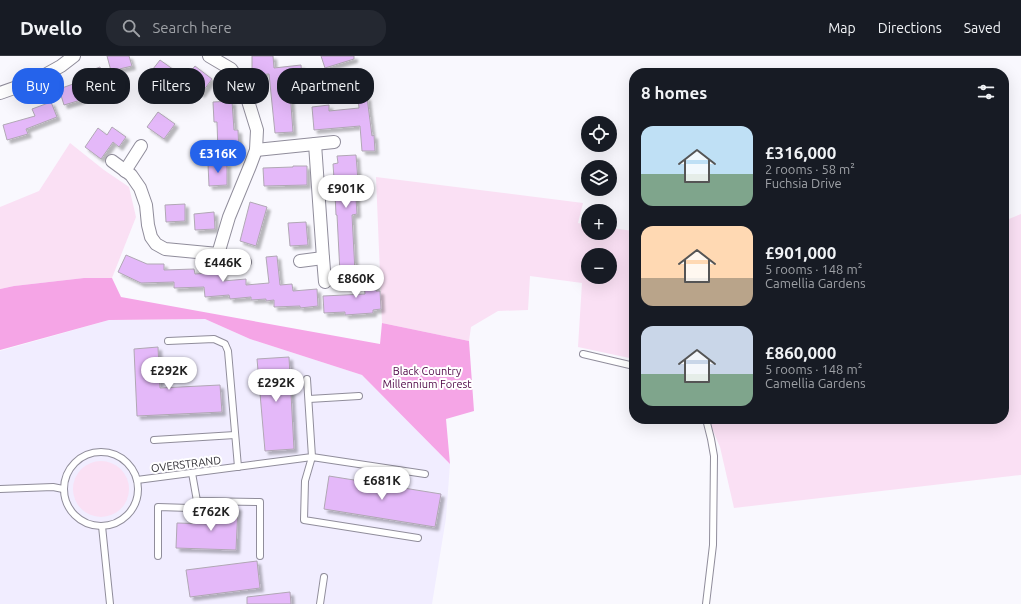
<!DOCTYPE html>
<meta charset="utf-8">
<style>
body{margin:0;font-family:Ubuntu,sans-serif;background:#242831;color:#f1f3f6;height:100vh;display:flex;flex-direction:column;font-size:15px;white-space:nowrap}
*{box-sizing:border-box;margin:0}
p{font-size:13px;color:#9ea1a6}
.icon{flex:none;width:22px;height:22px;fill:none;stroke:currentColor;stroke-width:2;stroke-linecap:round;stroke-linejoin:round}
.map{position:relative;flex:1;overflow:hidden}
.drawer{position:absolute;left:629px;top:12px;width:380px;height:356px;display:flex;flex-direction:column;background:#171b24;border-radius:16px;box-shadow:0 4px 16px #0002}
.drawer>*{flex:none}
.hud{position:absolute;left:12px;top:12px;width:380px;height:36px;display:flex;gap:8px}
.tools{position:absolute;left:581px;top:60px;display:grid;gap:8px}
.tools a{display:grid;place-items:center;width:36px;height:36px;border-radius:50%;background:#171b24;box-shadow:0 4px 16px #0002;font-size:20px}
.price{position:absolute;translate:-50% -34px;padding:0 9px;border-radius:14px;background:#fff;color:#222;font-size:13px;line-height:26px;filter:drop-shadow(0 1px 2px #0008)}
.price::after{content:'';position:absolute;left:50%;top:24px;width:12px;height:9px;margin-left:-6px;background:inherit;clip-path:polygon(0 0,100% 0,50% 100%)}
.price.selected{background:#2563eb;color:#fff}
ul{padding:0;list-style:none}
li{display:flex;align-items:center;gap:12px;height:100px;padding:0 12px}
li span{display:grid;place-items:center;flex:none;width:112px;height:80px;border-radius:12px;color:#555}
li>.icon{margin-inline-start:auto}
span .icon{width:48px;height:48px;fill:#fffc;stroke-width:1}
li b{font-size:17px}
h2{display:flex;justify-content:space-between;align-items:center;height:48px;padding:0 12px;font-size:17px}
.chip{padding:0 14px;border-radius:16px;background:#171b24;box-shadow:0 4px 16px #0002;font-size:14px;line-height:36px}
.chip.selected{background:#2563eb;color:#fff}
header{display:flex;align-items:center;gap:24px;box-sizing:border-box;height:56px;padding:0 20px;background:#171b24;border-bottom:1px solid #363941}
header strong{font-size:19px}
nav{display:flex;gap:22px;margin-inline-start:auto;font-size:14px}
.search{width:280px;height:36px;background:#242831;display:flex;align-items:center;gap:10px;box-sizing:border-box;padding:0 14px;border-radius:16px;color:#9ea1a6;font-size:15px}
.map>svg:first-child{display:block}
</style>
<header>
<strong>Dwello</strong>
<div class="search"><svg class="icon" aria-label="search" viewBox="0 0 24 24"><circle cx="10" cy="10" r="6"/><path d="M15 15l6 6"/></svg>Search here</div>
<nav><a>Map</a><a>Directions</a><a>Saved</a></nav>
</header>
<div class="map">
<svg width="1021" height="548" viewBox="0 0 1021 548">
<defs>
<filter id="shadow"><feDropShadow dx="3.5" dy="3.5" stdDeviation="1" flood-color="#0004"/></filter>
</defs>
<rect width="100%" height="100%" fill="#f9f8fe"/>
<path fill="#f1edff" d="M 205,263 L 250,283 L 362,319 L 450,408 L 446,462 L 432,548 L 0,548 L 0,295 L 109,264 Z"/>
<g fill="#fae0f4" fill-rule="evenodd">
<path d="M 70,87 L 104,114 L 129,131 L 136,161 L 112,222 L 84,222 L 14,230 L 0,233 L 0,151 L 39,135 Z"/>
<path d="M 376,121 L 583,147 L 578,167 L 588,169 L 588,177 L 610,177 L 610,172 L 634,175 L 634,303 L 578,291 L 582,227 L 530,220 L 528,254 L 498,255 L 471,271 L 469,285 L 382,267 ZM 588,199 L 610,199 L 610,221 L 588,221 Z"/>
<path d="M 1021,158 L 1021,419 L 734,452 L 720,391 L 708,363 L 1004,363 L 1004,165 Z"/>
<circle cx="101" cy="433" r="28"/>
</g>
<path fill="#f5a5e6" d="M 84,222 L 112,222 L 121,241 L 380,288 L 382,267 L 469,285 L 474,355 L 446,363 L 450,408 L 362,319 L 250,283 L 205,263 L 109,264 L 0,294 L 0,233 L 14,230 Z"/>
<g fill="#e4b8f9" stroke="#b0a7b4" filter="url(#shadow)">
<path d="M 107,0 L 129,0 L 132,10 L 111,15 Z"/>
<path d="M 252,0 L 273,0 L 274,12 L 301,9 L 302,21 L 289,22 L 293,76 L 275,77 L 269,18 L 252,19 Z"/>
<path d="M 321,0 L 354,0 L 354,3 L 325,12 Z"/>
<path d="M 160,4 L 177,16 L 166,31 L 149,18 Z"/>
<path d="M 195,10 L 212,23 L 201,38 L 184,24 Z"/>
<path d="M 100,11 L 105,27 L 86,33 L 81,18 Z"/>
<path d="M 76,27 L 81,44 L 64,49 L 59,33 Z"/>
<path d="M 358,41 L 367,41 L 372,80 L 374,79 L 375,95 L 362,95 L 360,70 L 314,74 L 312,51 L 329,49 L 329,55 L 359,52 Z"/>
<path d="M 232,45 L 234,74 L 238,74 L 239,96 L 218,97 L 217,66 L 214,66 L 213,46 Z"/>
<path d="M 51,46 L 57,61 L 26,73 L 28,78 L 7,84 L 3,69 L 35,60 L 32,53 Z"/>
<path d="M 158,56 L 175,68 L 164,83 L 147,71 Z"/>
<path d="M 112,71 L 126,81 L 119,91 L 113,86 L 101,103 L 85,91 L 98,72 L 107,79 Z"/>
<path d="M 356,99 L 358,125 L 355,126 L 357,158 L 352,159 L 355,216 L 340,217 L 337,159 L 336,159 L 335,138 L 333,108 L 338,107 L 337,100 Z"/>
<path d="M 227,107 L 227,129 L 209,130 L 208,108 Z"/>
<path d="M 293,110 L 307,110 L 307,129 L 264,130 L 263,112 L 293,111 Z"/>
<path d="M 250,146 L 267,151 L 256,190 L 240,185 Z"/>
<path d="M 185,148 L 185,165 L 166,166 L 165,149 Z"/>
<path d="M 214,156 L 215,173 L 195,174 L 194,158 Z"/>
<path d="M 306,166 L 308,189 L 290,190 L 288,167 Z"/>
<path d="M 126,199 L 147,208 L 164,208 L 164,214 L 194,213 L 195,218 L 223,216 L 223,225 L 246,223 L 246,229 L 269,227 L 266,201 L 277,200 L 280,229 L 292,228 L 293,235 L 317,233 L 318,250 L 300,252 L 300,250 L 274,251 L 274,244 L 266,245 L 266,243 L 251,244 L 251,241 L 230,243 L 229,239 L 205,241 L 204,231 L 174,232 L 174,226 L 141,227 L 118,216 Z"/>
<path d="M 375,213 L 376,235 L 380,235 L 381,253 L 373,254 L 373,257 L 345,259 L 345,256 L 324,257 L 323,240 L 365,238 L 363,214 Z"/>
<path d="M 158,291 L 160,332 L 220,329 L 222,356 L 137,360 L 134,293 Z"/>
<path d="M 289,301 L 294,393 L 265,395 L 257,303 Z"/>
<path d="M 329,420 L 441,438 L 435,471 L 324,453 Z"/>
<path d="M 213,450 L 238,451 L 236,494 L 176,492 L 177,467 L 213,468 Z"/>
<path d="M 257,505 L 260,532 L 190,541 L 186,514 Z"/>
<path d="M 290,536 L 291,548 L 247,548 L 247,541 Z"/>
</g>
<g fill="none" stroke-linecap="round" stroke-linejoin="round">
<defs>
<g id="service">
<path d="M 168,285 L 214,283 L 225,288 L 228,295 L 238,411"/>
<path d="M 583,298 L 634,310"/>
<path d="M 309,343 L 359,340"/>
<path d="M 706,363 L 711,383 L 714,400 L 713,489 L 706,548"/>
<path d="M 154,384 L 235,379"/>
<circle cx="101" cy="433" r="37"/>
<path d="M 192,417 L 197,445 L 260,446 L 260,500"/>
<path d="M 137,424 L 312,401 L 307,323"/>
<path d="M 0,433 L 53,431 L 63,433"/>
<path d="M 102,470 L 110,548"/>
<path d="M 418,482 L 304,464 L 305,425 L 312,401 L 425,418"/>
<path d="M 158,500 L 158,451 L 190,452 L 197,445"/>
<path d="M 320,548 L 324,521"/>
</g>
<g id="minor">
<path d="M 209,0 L 231,13 L 244,32 L 257,74 L 256,94 L 250,110 L 229,161 L 218,198"/>
<path d="M 0,37 L 34,25 L 61,10 L 74,0"/>
<path d="M 315,88 L 323,202 L 325,226"/>
<path d="M 256,94 L 334,86"/>
<path d="M 112,105 L 131,119 L 140,132 L 146,149 L 148,169 L 151,181 L 156,188 L 165,193 L 218,198 L 245,206"/>
<path d="M 125,115 L 141,90"/>
<path d="M 300,205 L 323,202"/>
</g>
</defs>
<use href="#service" stroke="#908d9b" stroke-width="8"/>
<use href="#minor" stroke="#908d9b" stroke-width="14"/>
<use href="#service" stroke="#fff" stroke-width="6"/>
<use href="#minor" stroke="#fff" stroke-width="12"/>
</g>
<g text-anchor="middle" stroke-width="4" stroke-linejoin="round" paint-order="stroke">
<g font-size="11" fill="#4f0847" stroke="#fff">
<text x="427" y="319">Black Country<tspan x="427" dy="13">Millennium Forest</tspan></text>
</g>
<g font-size="11" fill="#302f35" stroke="#fff">
<text transform="translate(186 408) rotate(-7)" y="4">OVERSTRAND</text>
</g>
</g>
</svg>
<div class="tools">
<a><svg class="icon" aria-label="locate" viewBox="0 0 24 24"><circle cx="12" cy="12" r="6"/><path d="M12 2v4M12 18v4M2 12h4M18 12h4"/></svg></a>
<a><svg class="icon" aria-label="layers" viewBox="0 0 24 24"><path d="M12 4l9 5-9 5-9-5zM3 14l9 5 9-5"/></svg></a>
<a>+</a>
<a>−</a>
</div>
<b class="price selected" style="left:218px;top:118px">£316K</b>
<b class="price" style="left:346px;top:153px">£901K</b>
<b class="price" style="left:223px;top:227px">£446K</b>
<b class="price" style="left:356px;top:243px">£860K</b>
<b class="price" style="left:169px;top:335px">£292K</b>
<b class="price" style="left:276px;top:347px">£292K</b>
<b class="price" style="left:382px;top:445px">£681K</b>
<b class="price" style="left:211px;top:476px">£762K</b>
<div class="hud">
<a class="chip selected">Buy</a>
<a class="chip">Rent</a>
<a class="chip">Filters</a>
<a class="chip">New</a>
<a class="chip">Apartment</a>
</div>
<section class="drawer">
<h2>8 homes<svg class="icon" aria-label="filters" viewBox="0 0 24 24"><path d="M4 7h16M4 17h16"/><circle cx="9" cy="7" r="2"/><circle cx="15" cy="17" r="2"/></svg></h2>
<ul>
<li><span style="background:linear-gradient(#bfe0f5 60%,#7fa58c 0)"><svg class="icon" aria-label="home" viewBox="0 0 24 24"><path d="M3 11l9-7 9 7M6 9v11h12V9"/></svg></span><div><b>£316,000</b><p>2 rooms · 58 m²</p><p>Fuchsia Drive</p></div></li>
<li><span style="background:linear-gradient(#ffd9b3 65%,#b9a48a 0)"><svg class="icon" aria-label="home" viewBox="0 0 24 24"><path d="M3 11l9-7 9 7M6 9v11h12V9"/></svg></span><div><b>£901,000</b><p>5 rooms · 148 m²</p><p>Camellia Gardens</p></div></li>
<li><span style="background:linear-gradient(#c9d6e8 60%,#7fa58c 0)"><svg class="icon" aria-label="home" viewBox="0 0 24 24"><path d="M3 11l9-7 9 7M6 9v11h12V9"/></svg></span><div><b>£860,000</b><p>5 rooms · 148 m²</p><p>Camellia Gardens</p></div></li>
</ul>
</section>
</div>
